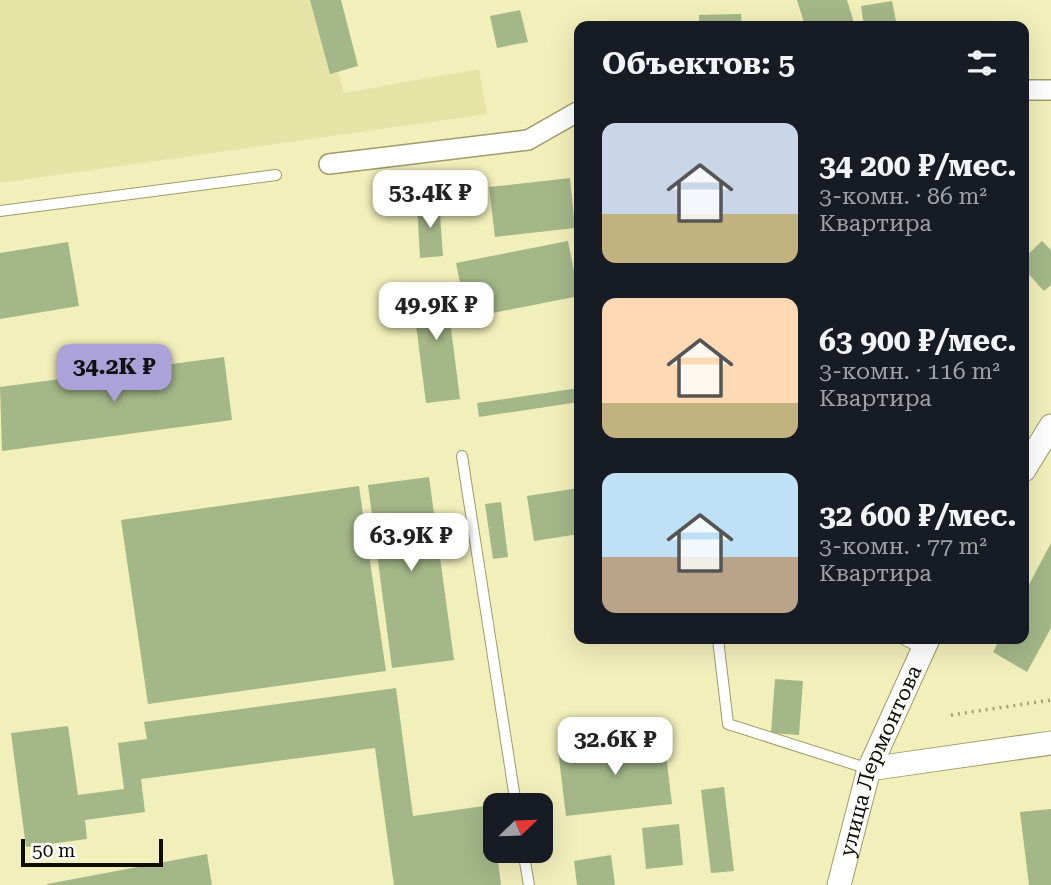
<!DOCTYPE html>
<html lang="ru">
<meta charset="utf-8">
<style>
body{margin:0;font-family:"Roboto Serif",serif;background:#242831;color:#f1f3f6;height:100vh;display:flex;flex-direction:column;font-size:26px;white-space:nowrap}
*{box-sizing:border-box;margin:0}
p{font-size:23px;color:#9ea1a6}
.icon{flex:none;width:38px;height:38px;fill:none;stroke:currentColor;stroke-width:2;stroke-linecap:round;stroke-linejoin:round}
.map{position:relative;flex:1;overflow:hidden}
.details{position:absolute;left:574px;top:21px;width:455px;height:623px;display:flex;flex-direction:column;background:#171b24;border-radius:14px;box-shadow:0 7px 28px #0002}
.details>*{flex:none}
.needle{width:46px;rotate:67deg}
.controls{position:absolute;left:483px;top:793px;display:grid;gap:14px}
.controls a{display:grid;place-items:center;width:70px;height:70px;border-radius:14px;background:#171b24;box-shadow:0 7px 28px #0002;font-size:35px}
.scale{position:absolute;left:21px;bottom:18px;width:142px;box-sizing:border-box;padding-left:7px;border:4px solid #0f0d00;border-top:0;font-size:19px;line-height:24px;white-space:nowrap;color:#0f0d00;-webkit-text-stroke:5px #fff;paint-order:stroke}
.price{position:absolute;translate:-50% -60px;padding:0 16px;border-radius:14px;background:#fff;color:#222;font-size:23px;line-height:46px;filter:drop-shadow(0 2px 4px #0008)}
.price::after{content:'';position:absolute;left:50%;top:42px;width:21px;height:16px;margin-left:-10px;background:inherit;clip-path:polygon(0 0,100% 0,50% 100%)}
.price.selected{background:#aba2da;color:#111}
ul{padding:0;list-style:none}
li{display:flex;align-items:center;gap:21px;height:175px;padding:0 28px}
li span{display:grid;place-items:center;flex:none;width:196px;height:140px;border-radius:14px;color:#555}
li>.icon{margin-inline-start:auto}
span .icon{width:84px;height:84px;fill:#fffc;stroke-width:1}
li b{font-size:30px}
h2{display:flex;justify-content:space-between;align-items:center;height:84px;padding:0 28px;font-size:30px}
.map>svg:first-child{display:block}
</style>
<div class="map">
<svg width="1051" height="885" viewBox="0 0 1051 885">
<rect width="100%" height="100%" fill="#f1efba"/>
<path fill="#e6e3a7" d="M 0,0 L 318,0 L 344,93 L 479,69 L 487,114 L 0,183 Z"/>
<g fill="#a4b788">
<path d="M 310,0 L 341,0 L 358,66 L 330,74 Z"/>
<path d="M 797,0 L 847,0 L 855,26 L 805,26 Z"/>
<path d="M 892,1 L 897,26 L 864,26 L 861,6 Z"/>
<path d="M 520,10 L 528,42 L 497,48 L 490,16 Z"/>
<path d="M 741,14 L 742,26 L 699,26 L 699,15 Z"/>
<path d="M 570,178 L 575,228 L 495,237 L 489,187 Z"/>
<path d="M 439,201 L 443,256 L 420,258 L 417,203 Z"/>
<path d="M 568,241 L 579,296 L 467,318 L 456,263 Z"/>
<path d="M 1042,241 L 1051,250 L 1051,285 L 1044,291 L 1024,269 L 1024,258 Z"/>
<path d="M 68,242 L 79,306 L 0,319 L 0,253 Z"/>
<path d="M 445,282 L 460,399 L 426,403 L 411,286 Z"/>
<path d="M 224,357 L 232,420 L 2,451 L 0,387 Z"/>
<path d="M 579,388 L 579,402 L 479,417 L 477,403 Z"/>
<path d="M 429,477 L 454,660 L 392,668 L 368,485 Z"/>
<path d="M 359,486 L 386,671 L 148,704 L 121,520 Z"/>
<path d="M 579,488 L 579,534 L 534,541 L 527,496 Z"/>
<path d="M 501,502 L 508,557 L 493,559 L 485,504 Z"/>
<path d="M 1051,543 L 1051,628 L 1027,672 L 993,652 L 1000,639 L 1024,639 L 1024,594 Z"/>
<path d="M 775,679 L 803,681 L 799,735 L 771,733 Z"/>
<path d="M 396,688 L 413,816 L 491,805 L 501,885 L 394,885 L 375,748 L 141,779 L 145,812 L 85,820 L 87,839 L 26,847 L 11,733 L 68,726 L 78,795 L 124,789 L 118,743 L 147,739 L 144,722 Z"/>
<path d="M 664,739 L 672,804 L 566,816 L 558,750 Z"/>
<path d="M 724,787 L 734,871 L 711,873 L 701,790 Z"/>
<path d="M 1051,809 L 1051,885 L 1029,885 L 1020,812 Z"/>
<path d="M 679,824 L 683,865 L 646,869 L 642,828 Z"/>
<path d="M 207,854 L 212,885 L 47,885 L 47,884 Z"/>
<path d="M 611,855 L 615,885 L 577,885 L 574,861 Z"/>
</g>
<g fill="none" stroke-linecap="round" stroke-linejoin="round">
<defs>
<g id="service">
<path d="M 0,211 L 276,175"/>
<path d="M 462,456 L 516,805"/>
<path d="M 718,639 L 728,724 L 869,769"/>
<path d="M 903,639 L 923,649"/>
<path d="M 523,850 L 529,885"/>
</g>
<g id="minor">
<path d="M 1024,90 L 1051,90"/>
<path d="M 329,164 L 528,140 L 579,111"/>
</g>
<g id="tertiary">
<path d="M 1024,470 L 1051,426"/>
<path d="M 869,769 L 1051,743"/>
<path id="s1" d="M 839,885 L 869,769 L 928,639"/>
</g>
</defs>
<use href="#service" stroke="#9e9c6a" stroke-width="12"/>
<use href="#minor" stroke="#9e9c6a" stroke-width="22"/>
<use href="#tertiary" stroke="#9e9c6a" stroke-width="25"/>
<path stroke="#a4a27a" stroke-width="3.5" stroke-dasharray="2 5" stroke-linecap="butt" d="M 951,715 L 1051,700"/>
<use href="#service" stroke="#fff" stroke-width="10"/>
<use href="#minor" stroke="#fff" stroke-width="19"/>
<use href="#tertiary" stroke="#fff" stroke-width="23"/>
</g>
<g text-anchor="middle" stroke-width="6" stroke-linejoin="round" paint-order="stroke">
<g font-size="21" fill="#0f0d00" stroke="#fff">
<text dy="7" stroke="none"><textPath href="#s1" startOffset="131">улица Лермонтова</textPath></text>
</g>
</g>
</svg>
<div class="controls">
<a><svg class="needle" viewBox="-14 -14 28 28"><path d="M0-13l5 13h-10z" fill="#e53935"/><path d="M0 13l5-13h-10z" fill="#9ea1a6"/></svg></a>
</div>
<div class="scale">50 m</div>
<b class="price" style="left:430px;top:230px">53.4K ₽</b>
<b class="price" style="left:436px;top:342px">49.9K ₽</b>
<b class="price selected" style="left:114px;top:404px">34.2K ₽</b>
<b class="price" style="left:411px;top:573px">63.9K ₽</b>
<b class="price" style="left:615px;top:777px">32.6K ₽</b>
<section class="details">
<h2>Объектов: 5<svg class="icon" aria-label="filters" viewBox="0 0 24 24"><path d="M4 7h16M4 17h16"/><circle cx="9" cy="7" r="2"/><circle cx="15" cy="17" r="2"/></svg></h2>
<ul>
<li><span style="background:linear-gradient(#c9d6e8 65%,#c2b280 0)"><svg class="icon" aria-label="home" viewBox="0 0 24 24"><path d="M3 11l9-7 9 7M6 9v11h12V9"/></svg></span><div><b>34 200 ₽/мес.</b><p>3-комн. · 86 m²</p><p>Квартира</p></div></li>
<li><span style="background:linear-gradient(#ffd9b3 75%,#c2b280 0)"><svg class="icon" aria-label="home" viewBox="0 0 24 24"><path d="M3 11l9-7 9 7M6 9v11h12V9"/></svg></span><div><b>63 900 ₽/мес.</b><p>3-комн. · 116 m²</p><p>Квартира</p></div></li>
<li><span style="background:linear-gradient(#bfe0f5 60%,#b9a48a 0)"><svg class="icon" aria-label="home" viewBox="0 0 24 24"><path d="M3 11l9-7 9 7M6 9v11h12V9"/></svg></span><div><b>32 600 ₽/мес.</b><p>3-комн. · 77 m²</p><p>Квартира</p></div></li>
</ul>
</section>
</div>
